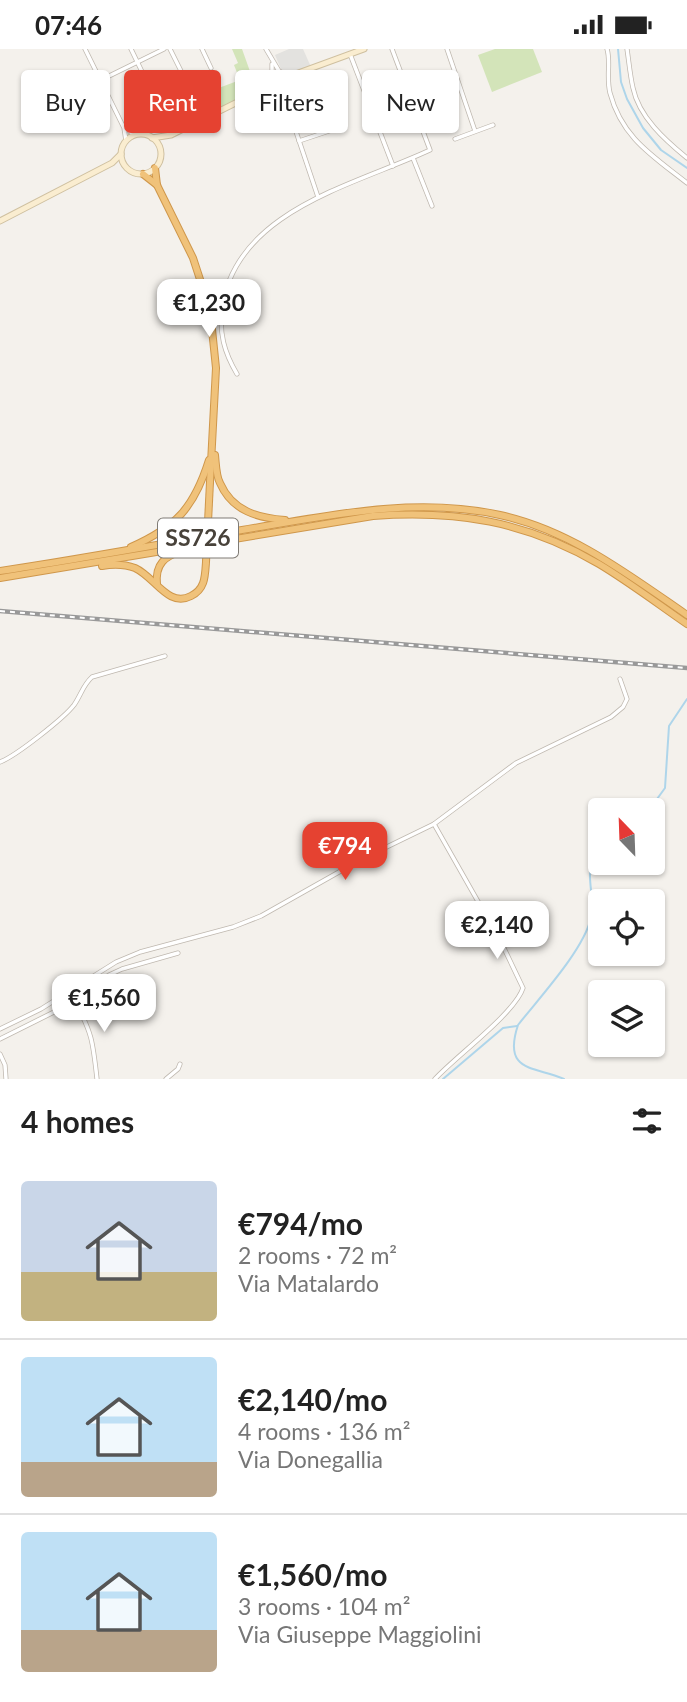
<!DOCTYPE html>
<meta charset="utf-8">
<style>
body{margin:0;font-family:Lato,sans-serif;background:#f6f6f6;color:#222;height:100vh;display:flex;flex-direction:column;font-size:26px;white-space:nowrap}
*{box-sizing:border-box;margin:0}
p{font-size:23px;color:#767676}
.icon{flex:none;width:38px;height:38px;fill:none;stroke:currentColor;stroke-width:2;stroke-linecap:round;stroke-linejoin:round}
.map{position:relative;height:1030px;overflow:hidden}
.panel{display:flex;flex-direction:column;background:#fff;flex:1}
.panel>*{flex:none}
.hud{position:absolute;left:21px;top:21px;width:646px;height:63px;display:flex;gap:14px}
.needle{width:46px;rotate:337deg}
.tools{position:absolute;left:588px;top:749px;display:grid;gap:14px}
.tools a{display:grid;place-items:center;width:77px;height:77px;border-radius:7px;background:#fff;box-shadow:0 2px 5px #0004;font-size:35px}
.price{position:absolute;translate:-50% -60px;padding:0 16px;border-radius:14px;background:#fff;color:#222;font-size:23px;line-height:46px;filter:drop-shadow(0 2px 4px #0008)}
.price::after{content:'';position:absolute;left:50%;top:42px;width:21px;height:16px;margin-left:-10px;background:inherit;clip-path:polygon(0 0,100% 0,50% 100%)}
.price.active{background:#e54231;color:#fff}
ul{padding:0;list-style:none}
li{display:flex;align-items:center;gap:21px;height:175px;padding:0 21px}
li+li{border-top:2px solid #e0e0e0}
li span{display:grid;place-items:center;flex:none;width:196px;height:140px;border-radius:7px;color:#555}
li>.icon{margin-inline-start:auto}
span .icon{width:84px;height:84px;fill:#fffc;stroke-width:1}
li b{font-size:30px}
h2{display:flex;justify-content:space-between;align-items:center;height:84px;padding:0 21px;font-size:30px}
.chip{padding:0 24px;border-radius:7px;background:#fff;box-shadow:0 2px 5px #0004;font-size:24px;line-height:63px}
.chip.active{background:#e54231;color:#fff}
.status{display:flex;justify-content:space-between;align-items:center;height:49px;padding:0 35px;background:#fff;direction:ltr}
.status svg{height:19px;fill:currentColor}
.map>svg:first-child{display:block}
</style>
<div class="status"><b>07:46</b><svg viewBox="0 0 49 12"><path d="M0 12V9h3v3zM5 12V6h3v6zM10 12V3h3v9zM15 12V0h3v12zM26 1h20v11H26zM47 4h2v5h-2z"/></svg></div>
<div class="map">
<svg width="687" height="1030" viewBox="0 0 687 1030">
<rect width="100%" height="100%" fill="#f4f1ec"/>
<g fill="#d3e4b9">
<path d="M 232,0 L 242,0 L 252,28 L 269,21 L 263,36 L 257,41 L 171,82 L 168,81 C 156,86 145,81 133,82 L 131,79 L 166,62 L 168,65 L 183,58 L 184,60 L 209,46 L 208,43 L 240,31 L 234,16 L 238,14 Z"/>
<path d="M 495,0 L 533,0 L 542,23 L 492,43 L 478,6 Z"/>
</g>
<path fill="#e3e2df" d="M 289,0 L 303,0 L 311,18 L 296,23 L 288,23 L 281,20 L 275,6 Z"/>
<g fill="none" stroke-linecap="round" stroke-linejoin="round">
<g stroke="#aed5ea" stroke-width="2">
<path d="M 618,0 L 621,33 L 627,50 L 643,79 L 661,101 L 687,119"/>
<path d="M 649,761 L 665,739 L 669,677 L 687,650"/>
<path d="M 443,1030 L 503,979 L 517,977"/>
<path d="M 564,1030 C 535,1017 502,1024 518,976 C 539,949 583,902 591,869 C 597,847 580,820 600,802"/>
</g>
<defs>
<g id="street">
<path d="M 85,0 L 124,79 L 126,92"/>
<path d="M 131,0 L 161,62"/>
<path d="M 170,0 L 186,32"/>
<path d="M 202,0 L 211,19"/>
<path d="M 266,0 L 279,22 L 288,26"/>
<path d="M 447,0 L 475,82"/>
<path d="M 607,0 C 611,12 606,29 610,44 C 622,89 653,107 687,134"/>
<path d="M 627,0 C 629,13 630,26 633,39 C 639,68 665,91 687,109"/>
<path d="M 350,5 L 393,117"/>
<path d="M 279,22 L 279,32 L 318,148"/>
<path d="M 101,31 L 164,0"/>
<path d="M 266,38 L 272,25 L 272,15"/>
<path d="M 126,80 L 135,86"/>
<path d="M 455,90 L 493,76"/>
<path d="M 299,92 L 332,81"/>
<path d="M 413,109 L 432,157"/>
<path d="M 237,325 C 224,303 219,284 222,259 C 236,161 355,136 430,101 L 392,0"/>
<path d="M 0,713 C 16,707 64,669 74,656 C 81,646 83,636 92,628 L 165,607"/>
<path d="M 434,775 L 501,893 L 523,939 C 515,964 455,1008 435,1030"/>
<path d="M 74,951 C 92,983 93,993 97,1030"/>
<path d="M 0,980 L 41,960 L 116,913 L 140,903 L 233,878 L 261,867 L 362,810 L 434,775 L 516,714 L 611,668 L 623,658 L 627,650 L 620,630"/>
<path d="M 0,990 L 58,961 L 109,926 L 122,920 L 178,904"/>
<path d="M 0,1005 L 5,1016 L 6,1030"/>
<path d="M 166,1030 L 178,1020 L 180,1015"/>
</g>
<g id="secondary">
<circle cx="141" cy="105" r="20"/>
<path d="M 152,89 L 171,86 L 290,27 L 364,0"/>
<path d="M 0,172 L 112,114 L 121,105"/>
</g>
<g id="highway">
<path d="M 155,119 L 157,136 L 193,209 L 210,261 L 216,319 L 210,433"/>
<path d="M 143,125 L 157,136"/>
<path d="M 215,406 C 216,415 216,427 220,434 C 232,462 258,469 285,471"/>
<path d="M 131,498 C 176,478 194,459 209,411"/>
<path d="M 102,517 C 114,515 124,515 135,519 C 155,528 168,559 191,547 C 205,540 205,528 206,513"/>
<path d="M 0,522 C 81,510 161,495 242,481 C 327,467 414,447 500,466 C 570,481 629,526 687,566"/>
<path d="M 0,529 L 373,467 C 456,461 526,472 599,515 C 629,533 658,555 687,575"/>
<path d="M 157,535 C 155,515 165,507 182,502"/>
</g>
</defs>
<use href="#street" stroke="#bfb8af" stroke-width="5"/>
<use href="#secondary" stroke="#cfc0a0" stroke-width="7"/>
<use href="#highway" stroke="#cf974b" stroke-width="8"/>
<use href="#street" stroke="#fff" stroke-width="3.5"/>
<use href="#secondary" stroke="#faedd0" stroke-width="5"/>
<use href="#highway" stroke="#f0c27a" stroke-width="6"/>
<defs>
<path id="rail" d="M 0,562 L 687,619"/>
</defs>
<use href="#rail" stroke="#999" stroke-width="4.5"/>
<use href="#rail" stroke="#fff" stroke-width="2" stroke-dasharray="5" stroke-linecap="butt"/>
<defs>
<path id="highway-bridge" d="M 206,513 L 210,433"/>
</defs>
<use href="#highway-bridge" stroke="#cf974b" stroke-width="8" stroke-linecap="butt"/>
<use href="#highway-bridge" stroke="#f0c27a" stroke-width="6"/>
</g>
<g text-anchor="middle" stroke-width="5" stroke-linejoin="round" paint-order="stroke">
<rect fill="#fff" stroke="#7f7b75" stroke-width="2" x="158" y="469.5" width="80" height="39" rx="5"/>
<g font-size="23" font-weight="bold" fill="#48423a">
<text x="198" y="497">SS726</text>
</g>
</g>
</svg>
<div class="tools">
<a><svg class="needle" viewBox="-14 -14 28 28"><path d="M0-13l5 13h-10z" fill="#e53935"/><path d="M0 13l5-13h-10z" fill="#767676"/></svg></a>
<a><svg class="icon" aria-label="locate" viewBox="0 0 24 24"><circle cx="12" cy="12" r="6"/><path d="M12 2v4M12 18v4M2 12h4M18 12h4"/></svg></a>
<a><svg class="icon" aria-label="layers" viewBox="0 0 24 24"><path d="M12 4l9 5-9 5-9-5zM3 14l9 5 9-5"/></svg></a>
</div>
<b class="price" style="left:209px;top:290px">€1,230</b>
<b class="price active" style="left:345px;top:833px">€794</b>
<b class="price" style="left:497px;top:912px">€2,140</b>
<b class="price" style="left:104px;top:985px">€1,560</b>
<div class="hud">
<a class="chip">Buy</a>
<a class="chip active">Rent</a>
<a class="chip">Filters</a>
<a class="chip">New</a>
</div>
</div>
<section class="panel">
<h2>4 homes<svg class="icon" aria-label="filters" viewBox="0 0 24 24"><path d="M4 7h16M4 17h16"/><circle cx="9" cy="7" r="2"/><circle cx="15" cy="17" r="2"/></svg></h2>
<ul>
<li><span style="background:linear-gradient(#c9d6e8 65%,#c2b280 0)"><svg class="icon" aria-label="home" viewBox="0 0 24 24"><path d="M3 11l9-7 9 7M6 9v11h12V9"/></svg></span><div><b>€794/mo</b><p>2 rooms · 72 m²</p><p>Via Matalardo</p></div></li>
<li><span style="background:linear-gradient(#bfe0f5 75%,#b9a48a 0)"><svg class="icon" aria-label="home" viewBox="0 0 24 24"><path d="M3 11l9-7 9 7M6 9v11h12V9"/></svg></span><div><b>€2,140/mo</b><p>4 rooms · 136 m²</p><p>Via Donegallia</p></div></li>
<li><span style="background:linear-gradient(#bfe0f5 70%,#b9a48a 0)"><svg class="icon" aria-label="home" viewBox="0 0 24 24"><path d="M3 11l9-7 9 7M6 9v11h12V9"/></svg></span><div><b>€1,560/mo</b><p>3 rooms · 104 m²</p><p>Via Giuseppe Maggiolini</p></div></li>
</ul>
</section>
